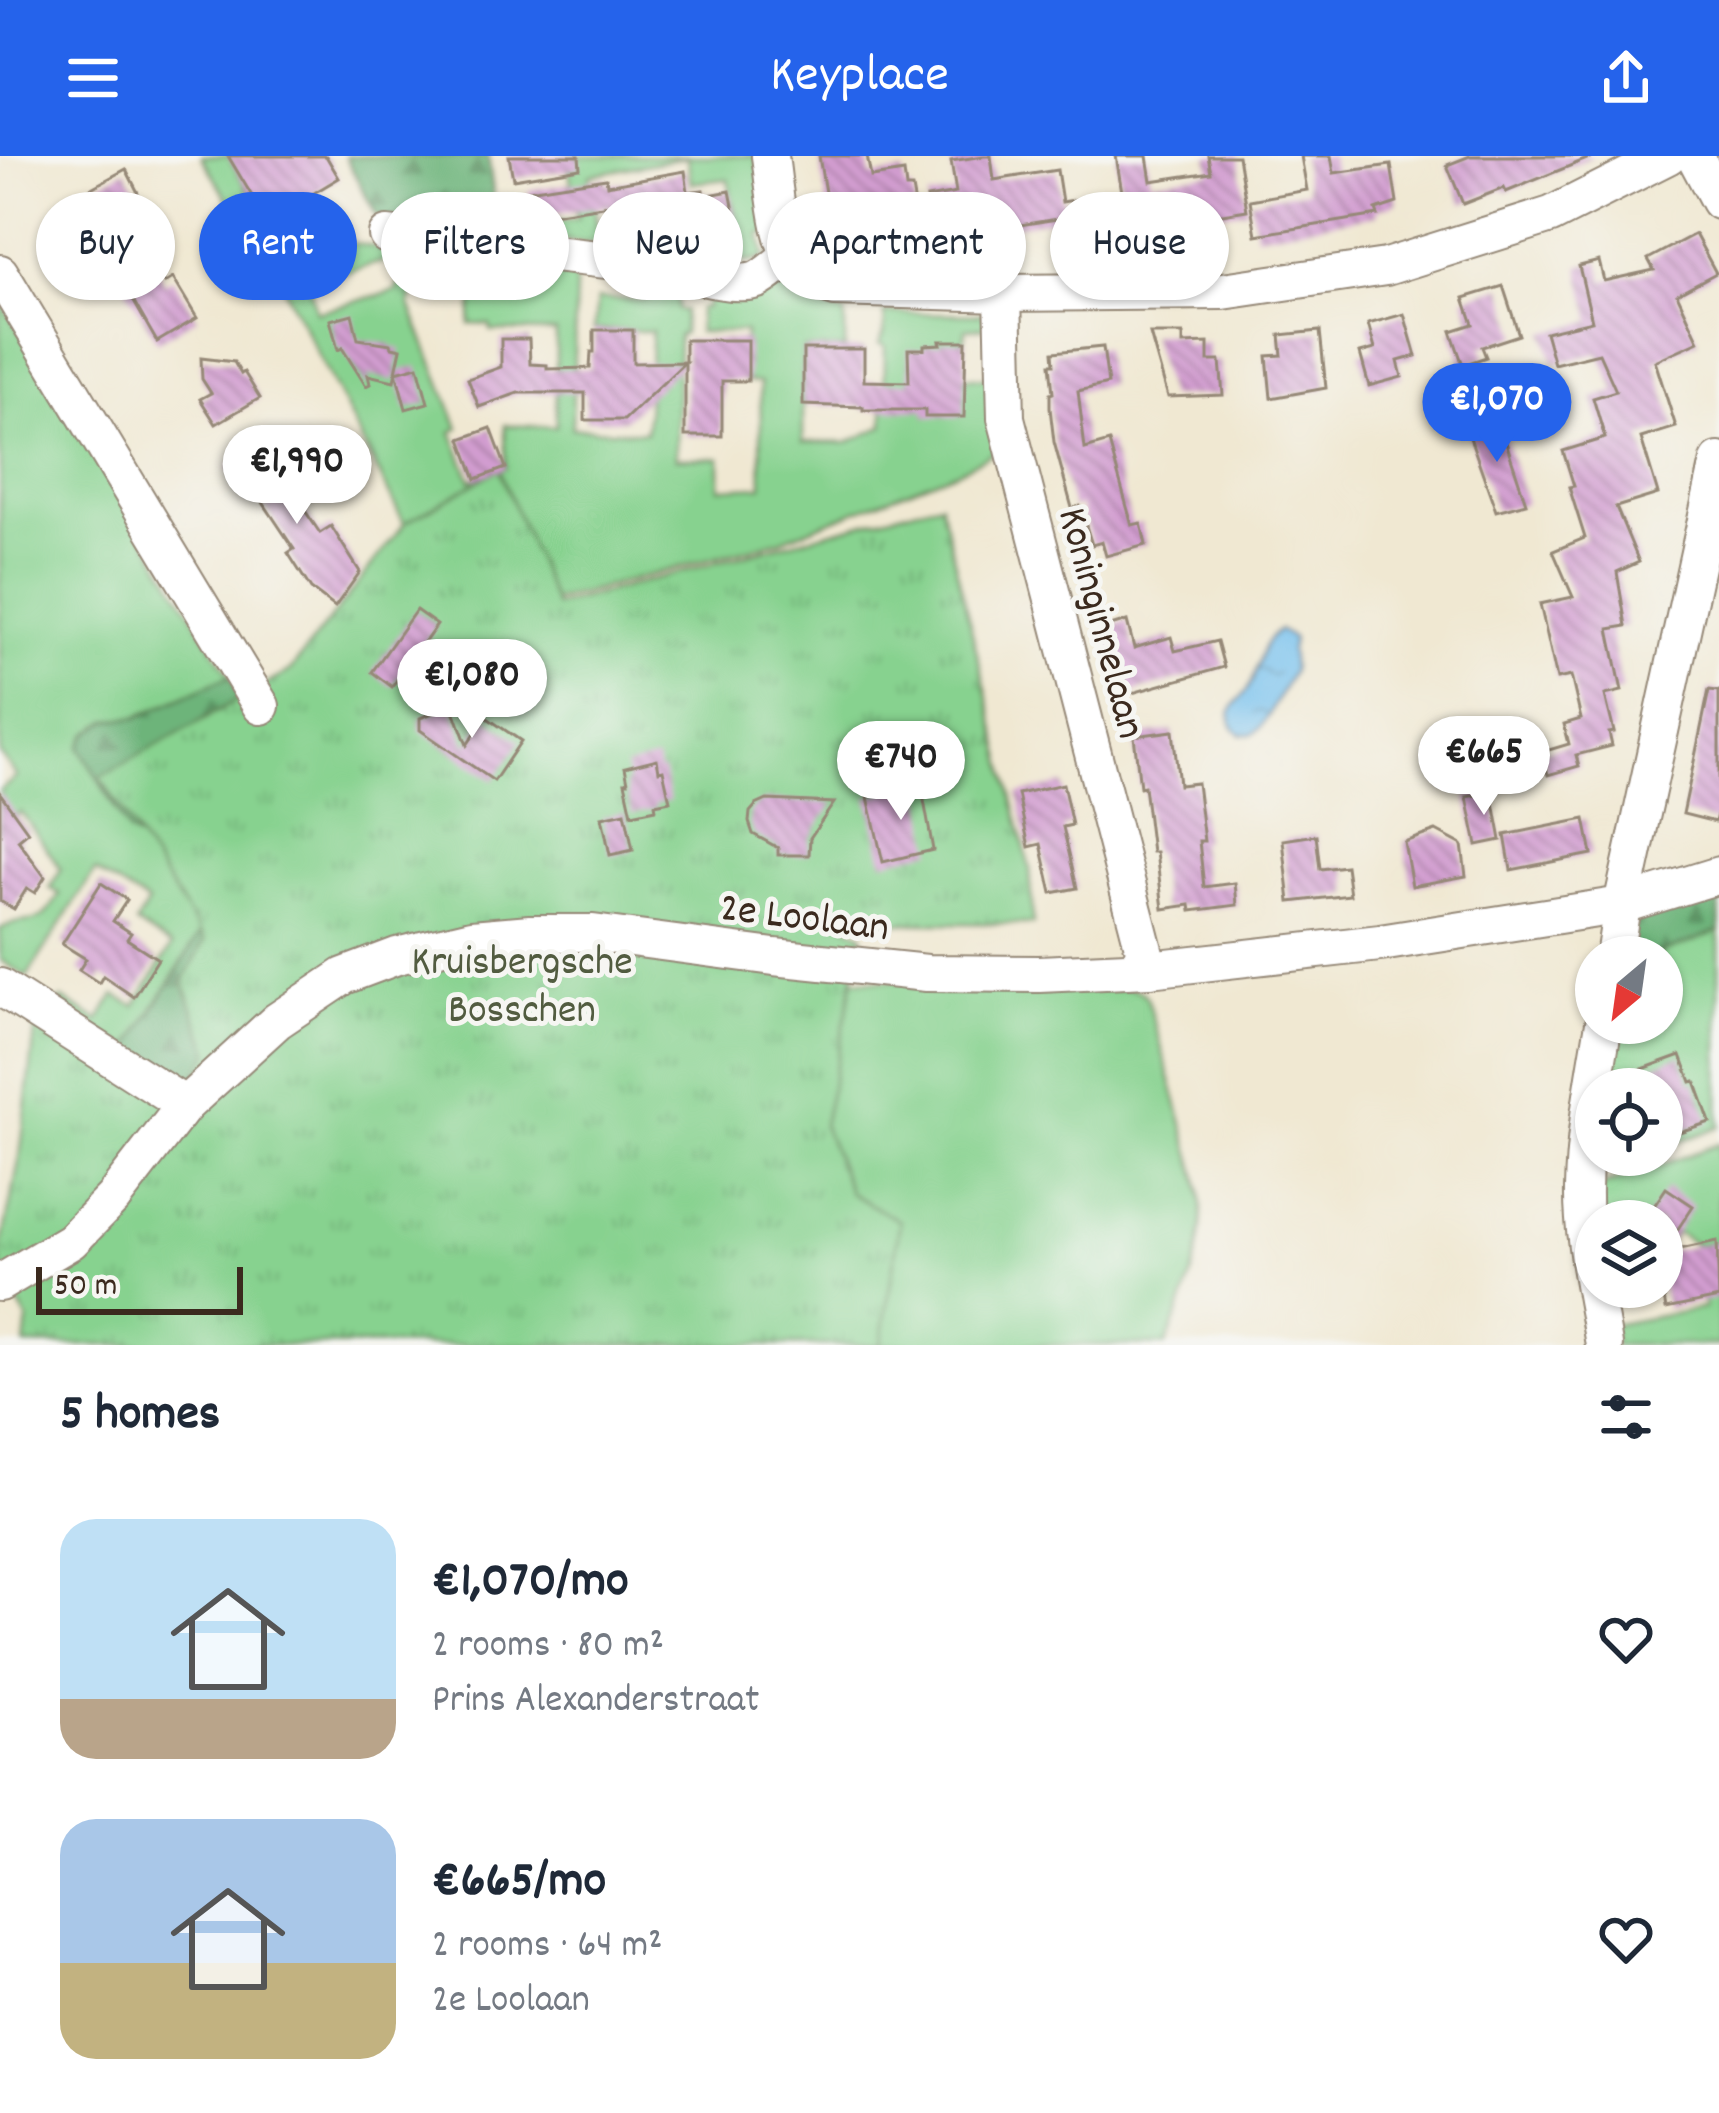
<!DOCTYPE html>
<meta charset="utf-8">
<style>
body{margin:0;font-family:Dekko,sans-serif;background:#f6f6f7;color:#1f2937;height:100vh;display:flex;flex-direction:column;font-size:45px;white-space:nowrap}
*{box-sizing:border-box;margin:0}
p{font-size:39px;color:#747a83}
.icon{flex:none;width:66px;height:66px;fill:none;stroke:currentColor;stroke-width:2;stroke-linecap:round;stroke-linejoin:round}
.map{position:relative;height:1189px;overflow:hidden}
.panel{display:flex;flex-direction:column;background:#fff;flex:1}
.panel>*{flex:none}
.top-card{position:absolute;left:36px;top:36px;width:1647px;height:108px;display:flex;gap:24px}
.needle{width:78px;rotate:209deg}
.buttons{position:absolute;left:1575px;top:780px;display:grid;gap:24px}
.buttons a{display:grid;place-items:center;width:108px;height:108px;border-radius:50%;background:#fff;box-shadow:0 3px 9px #0004;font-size:60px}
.scale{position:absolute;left:36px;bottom:30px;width:207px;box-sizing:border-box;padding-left:12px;border:6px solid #3b2a1e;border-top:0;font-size:33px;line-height:42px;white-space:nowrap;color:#3b2a1e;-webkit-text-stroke:9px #f6f6f2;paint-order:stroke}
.price{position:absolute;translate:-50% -102px;padding:0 27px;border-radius:42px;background:#fff;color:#222;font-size:39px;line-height:78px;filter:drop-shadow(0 3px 6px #0008)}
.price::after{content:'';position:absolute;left:50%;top:72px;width:36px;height:27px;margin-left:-18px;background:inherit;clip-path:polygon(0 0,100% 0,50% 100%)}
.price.selected{background:#2563eb;color:#fff}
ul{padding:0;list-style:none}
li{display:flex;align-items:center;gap:36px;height:300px;padding:0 60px}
li span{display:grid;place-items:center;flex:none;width:336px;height:240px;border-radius:36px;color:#555}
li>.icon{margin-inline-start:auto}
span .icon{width:144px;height:144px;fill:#fffc;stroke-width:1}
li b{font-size:51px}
h2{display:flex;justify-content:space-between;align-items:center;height:144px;padding:0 60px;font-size:51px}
.chip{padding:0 42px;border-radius:54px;background:#fff;box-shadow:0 3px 9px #0004;font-size:42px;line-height:108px}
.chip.selected{background:#2563eb;color:#fff}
header{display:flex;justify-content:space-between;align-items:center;height:156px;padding:0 60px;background:#2563eb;color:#fff;font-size:54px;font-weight:600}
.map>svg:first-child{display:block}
</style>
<header><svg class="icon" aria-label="menu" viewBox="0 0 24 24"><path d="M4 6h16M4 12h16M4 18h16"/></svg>Keyplace<svg class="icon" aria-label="share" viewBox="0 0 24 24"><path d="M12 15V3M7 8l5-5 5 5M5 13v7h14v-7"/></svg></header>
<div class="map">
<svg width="1719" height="1189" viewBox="0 0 1719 1189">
<defs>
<pattern id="forest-firs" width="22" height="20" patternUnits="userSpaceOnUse" patternTransform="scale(3)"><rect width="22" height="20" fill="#6db47a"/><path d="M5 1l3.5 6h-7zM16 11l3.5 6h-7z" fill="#5b9363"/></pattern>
<pattern id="park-tufts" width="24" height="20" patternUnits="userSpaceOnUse" patternTransform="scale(3)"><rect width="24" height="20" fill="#87d28f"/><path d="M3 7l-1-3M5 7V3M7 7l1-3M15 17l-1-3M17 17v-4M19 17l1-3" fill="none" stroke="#75b47b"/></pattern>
<pattern id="water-ripples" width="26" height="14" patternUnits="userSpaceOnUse" patternTransform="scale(3)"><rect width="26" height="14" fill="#73bfed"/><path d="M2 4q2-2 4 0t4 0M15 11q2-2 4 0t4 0" fill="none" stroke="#609bbf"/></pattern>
<pattern id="building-back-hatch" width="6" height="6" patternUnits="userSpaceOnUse" patternTransform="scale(3)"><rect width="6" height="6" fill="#d29dd0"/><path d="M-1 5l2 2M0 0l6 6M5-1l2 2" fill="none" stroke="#ac80a8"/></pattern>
</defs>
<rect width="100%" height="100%" fill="#f6f6f2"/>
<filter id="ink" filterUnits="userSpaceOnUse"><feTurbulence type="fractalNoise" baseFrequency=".00833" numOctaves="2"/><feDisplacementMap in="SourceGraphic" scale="24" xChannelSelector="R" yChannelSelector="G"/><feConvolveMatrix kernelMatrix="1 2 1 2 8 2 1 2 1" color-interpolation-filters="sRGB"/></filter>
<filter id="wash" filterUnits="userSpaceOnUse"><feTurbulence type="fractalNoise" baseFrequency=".004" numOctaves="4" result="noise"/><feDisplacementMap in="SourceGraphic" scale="48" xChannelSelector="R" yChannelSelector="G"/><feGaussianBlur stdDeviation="2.7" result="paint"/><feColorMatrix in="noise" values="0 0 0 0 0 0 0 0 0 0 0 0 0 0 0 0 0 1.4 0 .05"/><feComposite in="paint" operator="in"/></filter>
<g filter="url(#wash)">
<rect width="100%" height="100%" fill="#f0e8d2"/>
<g fill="#87d28f" stroke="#617e56" stroke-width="3">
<path d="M 201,0 L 228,0 L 283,94 L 277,111 L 300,120 L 308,101 L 329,102 L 352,87 L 392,94 L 389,104 L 309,127 L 316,156 L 396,135 L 412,98 L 458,103 L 455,126 L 449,131 L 414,128 L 410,149 L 459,272 L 452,276 L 471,324 L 506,312 L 505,269 L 556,271 L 556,176 L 491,175 L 490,169 L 470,168 L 478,117 L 486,117 L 488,107 L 570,116 L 576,128 L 572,272 L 646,276 L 652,175 L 594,174 L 597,143 L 647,144 L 653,124 L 676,127 L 678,154 L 684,154 L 683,178 L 678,179 L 676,302 L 720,302 L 720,332 L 762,330 L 760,227 L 744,225 L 745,176 L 698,176 L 699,153 L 707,152 L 707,134 L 779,127 C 798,147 818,153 845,157 L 845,193 L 803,193 L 803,286 L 847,287 L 884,270 L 885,190 L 879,188 L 884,178 L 885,157 L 987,158 L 990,171 L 966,173 C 966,192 947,202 949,220 L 989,222 L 1000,293 L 958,315 L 778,385 L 520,454 L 405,369 L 285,134 Z"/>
<path d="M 566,0 L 756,0 L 771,76 L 760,78 L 765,101 L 751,106 L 691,99 L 688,79 L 737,69 L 728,23 L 691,27 L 687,1 L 590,19 L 600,88 L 536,82 L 534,69 L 578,62 Z"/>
<path d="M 0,144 L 230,520 L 137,561 L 109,565 L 225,737 L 129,892 L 56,852 L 62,843 L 99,865 L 115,839 L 135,850 L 172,790 L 136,768 L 148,747 L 95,715 L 27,821 L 0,804 L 0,773 C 33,756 36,779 60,738 L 50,732 L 61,713 L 21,656 L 0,674 L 0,634 L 17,621 L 0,598 Z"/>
<path d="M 1719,775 L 1719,971 L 1662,992 L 1662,933 L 1606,933 L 1616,867 L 1662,867 L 1662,801 L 1651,801 Z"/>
<path d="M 830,823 L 1132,832 L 1142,836 L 1147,842 C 1160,886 1173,931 1185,975 C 1192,1002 1202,1028 1202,1056 C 1202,1103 1183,1146 1166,1189 L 879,1189 L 811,1010 Z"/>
<path d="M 1719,988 L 1719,1085 L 1697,1090 L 1676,1076 L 1662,1097 L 1662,1065 L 1596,1065 L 1593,1033 Z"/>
<path d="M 1719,1122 L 1719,1189 L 1615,1189 L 1611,1169 L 1704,1152 L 1702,1126 Z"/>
</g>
<g fill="url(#forest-firs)" stroke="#546f4c" stroke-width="3">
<path d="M 345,0 L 488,0 L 499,78 L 377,61 Z"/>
<path d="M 230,520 L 335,774 L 184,930 L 129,893 L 225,737 L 129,677 L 80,591 L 87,578 L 109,564 L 137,561 Z"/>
<path d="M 1719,727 L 1719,775 L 1651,801 L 1624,801 L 1635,760 Z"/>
</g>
<path fill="url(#park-tufts)" stroke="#617e56" stroke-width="3" d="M 499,313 L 555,450 L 940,346 L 1030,713 L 1033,768 L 840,766 L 863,779 L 823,969 L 850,1037 L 900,1065 L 881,1189 L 25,1189 L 28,1164 L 3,1123 L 0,1096 L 20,1001 L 38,852 L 188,934 L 210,895 L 183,826 L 205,785 L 100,621 L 290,515 L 405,367 Z"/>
<path fill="url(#water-ripples)" stroke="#577486" stroke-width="3" d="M 1279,474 L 1293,483 L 1290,493 L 1292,515 L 1269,559 L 1260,572 L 1252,578 L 1241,578 C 1235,573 1231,570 1231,561 C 1231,547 1247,538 1252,526 C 1260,506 1260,487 1279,474 Z"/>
<g id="blocks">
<g fill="url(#building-back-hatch)">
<path d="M 228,0 L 326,0 L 339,22 L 267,65 Z"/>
<path d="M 509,0 L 579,0 L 580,12 L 513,23 Z"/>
<path d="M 819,0 L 867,0 L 871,21 L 904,16 L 906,32 L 912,32 L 917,61 L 881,68 L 882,77 L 833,85 Z"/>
<path d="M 984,0 L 991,0 L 994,24 L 1057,14 L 1062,46 L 1122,36 L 1116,0 L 1147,0 L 1151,25 L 1211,16 L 1208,0 L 1238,0 L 1247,54 L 1067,83 L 1063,62 L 934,83 L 927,42 L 956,37 L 951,5 Z"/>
<path d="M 1301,0 L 1331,0 L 1334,17 L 1391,9 L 1397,47 L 1376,54 L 1378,59 L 1256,79 L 1250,44 L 1307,34 Z"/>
<path d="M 1470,0 L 1592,0 L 1592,1 L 1506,36 L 1504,32 L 1463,48 L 1447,9 Z"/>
<path d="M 126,13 L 159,78 L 125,96 L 119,85 L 102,94 L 73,42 Z"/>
<path d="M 685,15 L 688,36 L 703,34 L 704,40 L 730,35 L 737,70 L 688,79 L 684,58 L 612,69 L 609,49 L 533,61 L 528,34 L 606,22 L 607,29 Z"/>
<path d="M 1695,78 L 1716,117 L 1677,138 L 1699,185 L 1655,205 L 1676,271 L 1641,282 L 1658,338 L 1616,351 L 1639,406 L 1617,416 L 1626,470 L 1609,473 L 1622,535 L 1605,539 L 1614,576 L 1609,577 L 1612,590 L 1576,599 L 1579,610 L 1548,619 L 1542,596 L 1569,588 L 1564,568 L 1581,563 L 1571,520 L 1557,523 L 1540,448 L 1573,441 L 1553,395 L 1585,382 L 1569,331 L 1574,330 L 1563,295 L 1605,282 L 1593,242 L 1616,235 L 1599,197 L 1554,208 L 1545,176 L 1592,165 L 1579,110 L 1599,105 L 1604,125 L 1654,114 L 1648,103 Z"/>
<path d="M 156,112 L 165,127 L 173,122 L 197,162 L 157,186 L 126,132 Z"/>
<path d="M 1503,130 L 1519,179 L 1482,191 L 1486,201 L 1463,209 L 1451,175 L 1473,168 L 1464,142 Z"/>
<path d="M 352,158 L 358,183 L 391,188 L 392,191 L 401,193 L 394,225 L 368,219 L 370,228 L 366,230 L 342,192 L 338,194 L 330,164 Z"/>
<path d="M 1404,158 L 1416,200 L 1398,205 L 1402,221 L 1369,230 L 1360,197 L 1375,193 L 1368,168 Z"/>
<path d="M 594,174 L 633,174 L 633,207 L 685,206 L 624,264 L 585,264 L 585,237 L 518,237 L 479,251 L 468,223 L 501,211 L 501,183 L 529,183 L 530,208 L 547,209 L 547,213 L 590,212 L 591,196 L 594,196 Z"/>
<path d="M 1320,175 L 1326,232 L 1271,242 L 1267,200 L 1282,199 L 1280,179 Z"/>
<path d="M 1150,178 L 1183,178 L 1183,188 L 1208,187 L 1208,205 L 1220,205 L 1223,239 L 1168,241 Z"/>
<path d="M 685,184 L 748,184 L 748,225 L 722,225 L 722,280 L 685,280 Z"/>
<path d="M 940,185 L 966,185 L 964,261 L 925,261 L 925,254 L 863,254 L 863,251 L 803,249 L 803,193 L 864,193 L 864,225 L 909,226 L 908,193 L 924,193 L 924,189 L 941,188 Z"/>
<path d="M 1103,191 L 1108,228 L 1078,235 L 1085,293 L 1109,286 L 1132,369 L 1141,367 L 1146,389 L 1106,400 L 1102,386 L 1092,389 L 1080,350 L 1072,352 L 1054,286 L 1050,252 L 1050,238 L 1053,237 L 1050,208 L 1054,208 L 1053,196 Z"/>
<path d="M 201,202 L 234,206 L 241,218 L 244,216 L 260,242 L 216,268 L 200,243 L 211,237 L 202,223 Z"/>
<path d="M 418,210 L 428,247 L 406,253 L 396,216 Z"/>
<path d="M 1498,262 L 1526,347 L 1496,355 L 1467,273 Z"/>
<path d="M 491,272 L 506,312 L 476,323 L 461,283 Z"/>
<path d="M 263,286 L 284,317 L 281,319 L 320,377 L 331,370 L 360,416 L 335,451 L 311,433 L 288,397 L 294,393 L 256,336 L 248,341 L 227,311 Z"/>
<path d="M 416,454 L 437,469 L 392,531 L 372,516 Z"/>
<path d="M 1127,465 L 1134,492 L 1171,481 L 1175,495 L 1217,485 L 1224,511 L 1129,538 L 1125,522 L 1118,524 L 1104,472 Z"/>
<path d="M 1709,534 L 1719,535 L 1719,651 L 1715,666 L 1683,658 Z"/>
<path d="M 452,549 L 467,589 L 486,561 L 521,585 L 494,625 L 420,574 L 420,562 Z"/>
<path d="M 1173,575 L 1179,629 L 1197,627 L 1204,685 L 1199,685 L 1204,731 L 1235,727 L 1237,749 L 1191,755 L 1190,749 L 1163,753 L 1156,696 L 1152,696 L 1144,630 L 1140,631 L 1134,580 Z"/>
<path d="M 657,603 L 659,615 L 663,614 L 670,645 L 655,648 L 656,653 L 632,658 L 625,626 L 628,626 L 625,611 Z"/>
<path d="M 921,628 L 933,694 L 883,706 L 868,641 Z"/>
<path d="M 1063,628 L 1072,669 L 1063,671 L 1077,732 L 1052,737 L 1041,688 L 1029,691 L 1018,638 Z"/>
<path d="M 1492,636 L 1501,684 L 1477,689 L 1467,641 Z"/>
<path d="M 0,637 L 28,676 L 18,684 L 45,721 L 35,737 L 27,732 L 14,753 L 0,745 Z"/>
<path d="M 767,644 L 834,647 L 810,682 L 809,699 L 778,699 L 778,692 L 753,678 L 749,666 L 750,656 L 756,649 Z"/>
<path d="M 625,656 L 633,694 L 610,699 L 602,661 Z"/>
<path d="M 1585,663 L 1592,698 L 1511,714 L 1505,679 Z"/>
<path d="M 1436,675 L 1462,689 L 1466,720 L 1412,730 L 1404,686 Z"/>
<path d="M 1316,679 L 1320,713 L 1346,710 L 1350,739 L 1290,746 L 1283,684 Z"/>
<path d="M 101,727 L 127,744 L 113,765 L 131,777 L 127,783 L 158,803 L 134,841 L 103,820 L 99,827 L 79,814 L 86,803 L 62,788 Z"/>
<path d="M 1681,899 L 1691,926 L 1695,925 L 1710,966 L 1670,979 L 1662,956 L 1662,933 L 1647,933 L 1640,914 Z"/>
<path d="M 1666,1032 L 1693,1050 L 1662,1097 L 1662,1065 L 1644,1065 Z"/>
<path d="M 1717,1085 L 1719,1142 L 1666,1153 L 1662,1131 L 1662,1097 Z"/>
</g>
</g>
</g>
<g filter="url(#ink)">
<use href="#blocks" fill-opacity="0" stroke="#968978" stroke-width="3"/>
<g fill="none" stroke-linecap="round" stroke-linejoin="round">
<defs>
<g id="minor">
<path d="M 770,0 C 775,32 777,91 800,114 C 810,124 823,128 835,132 L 1003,137 L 1006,262 L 1149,813"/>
<path d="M 1695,0 L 1719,45"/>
<path d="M 387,79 L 668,111 C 688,118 736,132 757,124 C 768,119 779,107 790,100"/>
<path d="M 0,117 L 261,550"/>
<path d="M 1003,137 L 1223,135 L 1386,111 L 1551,59 L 1668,0"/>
<path d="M 1614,801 L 1622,749 L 1719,305"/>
<path d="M 0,831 L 185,949"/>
<path d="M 0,1127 L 71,1085 L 113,1042 L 185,949 L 277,865 L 344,820 L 397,800 L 472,782 L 530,777 L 593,777 L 774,801 L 927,817 L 1039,818 L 1149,813 L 1380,787 L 1622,749 L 1719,719"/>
<path d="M 1604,1189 C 1596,1138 1582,1084 1583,1033 C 1584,977 1595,922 1604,867"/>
</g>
</defs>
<use href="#minor" stroke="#968978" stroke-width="40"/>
<use href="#minor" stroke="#fff" stroke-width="36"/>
</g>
</g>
<g text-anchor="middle" stroke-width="10" stroke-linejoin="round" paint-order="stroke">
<g font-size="42" fill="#3b2a1e" stroke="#f6f6f2">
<text transform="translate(1105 466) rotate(75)" y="15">Koninginnelaan</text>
<text transform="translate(805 758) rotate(7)" y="15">2e Loolaan</text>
</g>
<g font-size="42" fill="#525c40" stroke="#f6f6f2">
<text x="522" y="817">Kruisbergsche<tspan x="522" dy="48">Bosschen</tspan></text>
</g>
</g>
</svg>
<div class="buttons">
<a><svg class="needle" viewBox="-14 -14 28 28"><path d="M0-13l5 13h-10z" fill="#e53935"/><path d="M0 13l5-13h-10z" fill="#747a83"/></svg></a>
<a><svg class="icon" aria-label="locate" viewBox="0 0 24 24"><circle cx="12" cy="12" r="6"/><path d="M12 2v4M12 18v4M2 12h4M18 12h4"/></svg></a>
<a><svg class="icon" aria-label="layers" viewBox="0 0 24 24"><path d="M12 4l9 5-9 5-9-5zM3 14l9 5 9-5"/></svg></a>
</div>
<div class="scale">50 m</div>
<b class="price selected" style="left:1497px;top:309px">€1,070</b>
<b class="price" style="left:297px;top:371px">€1,990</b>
<b class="price" style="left:472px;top:585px">€1,080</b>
<b class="price" style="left:1484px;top:662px">€665</b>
<b class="price" style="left:901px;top:667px">€740</b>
<div class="top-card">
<a class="chip">Buy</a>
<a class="chip selected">Rent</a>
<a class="chip">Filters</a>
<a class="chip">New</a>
<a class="chip">Apartment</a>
<a class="chip">House</a>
</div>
</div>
<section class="panel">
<h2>5 homes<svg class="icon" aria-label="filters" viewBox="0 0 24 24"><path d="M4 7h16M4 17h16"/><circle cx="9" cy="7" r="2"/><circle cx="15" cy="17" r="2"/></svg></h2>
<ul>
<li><span style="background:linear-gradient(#bfe0f5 75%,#b9a48a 0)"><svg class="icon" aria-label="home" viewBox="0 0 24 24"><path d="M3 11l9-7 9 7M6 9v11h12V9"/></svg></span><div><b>€1,070/mo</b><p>2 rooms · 80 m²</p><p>Prins Alexanderstraat</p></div><svg class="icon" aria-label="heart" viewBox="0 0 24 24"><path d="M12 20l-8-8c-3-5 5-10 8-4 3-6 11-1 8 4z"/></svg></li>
<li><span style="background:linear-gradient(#a9c7e8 60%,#c2b280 0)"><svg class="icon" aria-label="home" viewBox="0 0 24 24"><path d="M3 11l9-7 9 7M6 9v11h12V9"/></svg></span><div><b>€665/mo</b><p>2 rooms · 64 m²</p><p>2e Loolaan</p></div><svg class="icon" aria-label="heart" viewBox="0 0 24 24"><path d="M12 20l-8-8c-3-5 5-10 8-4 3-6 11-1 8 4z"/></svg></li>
</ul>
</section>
